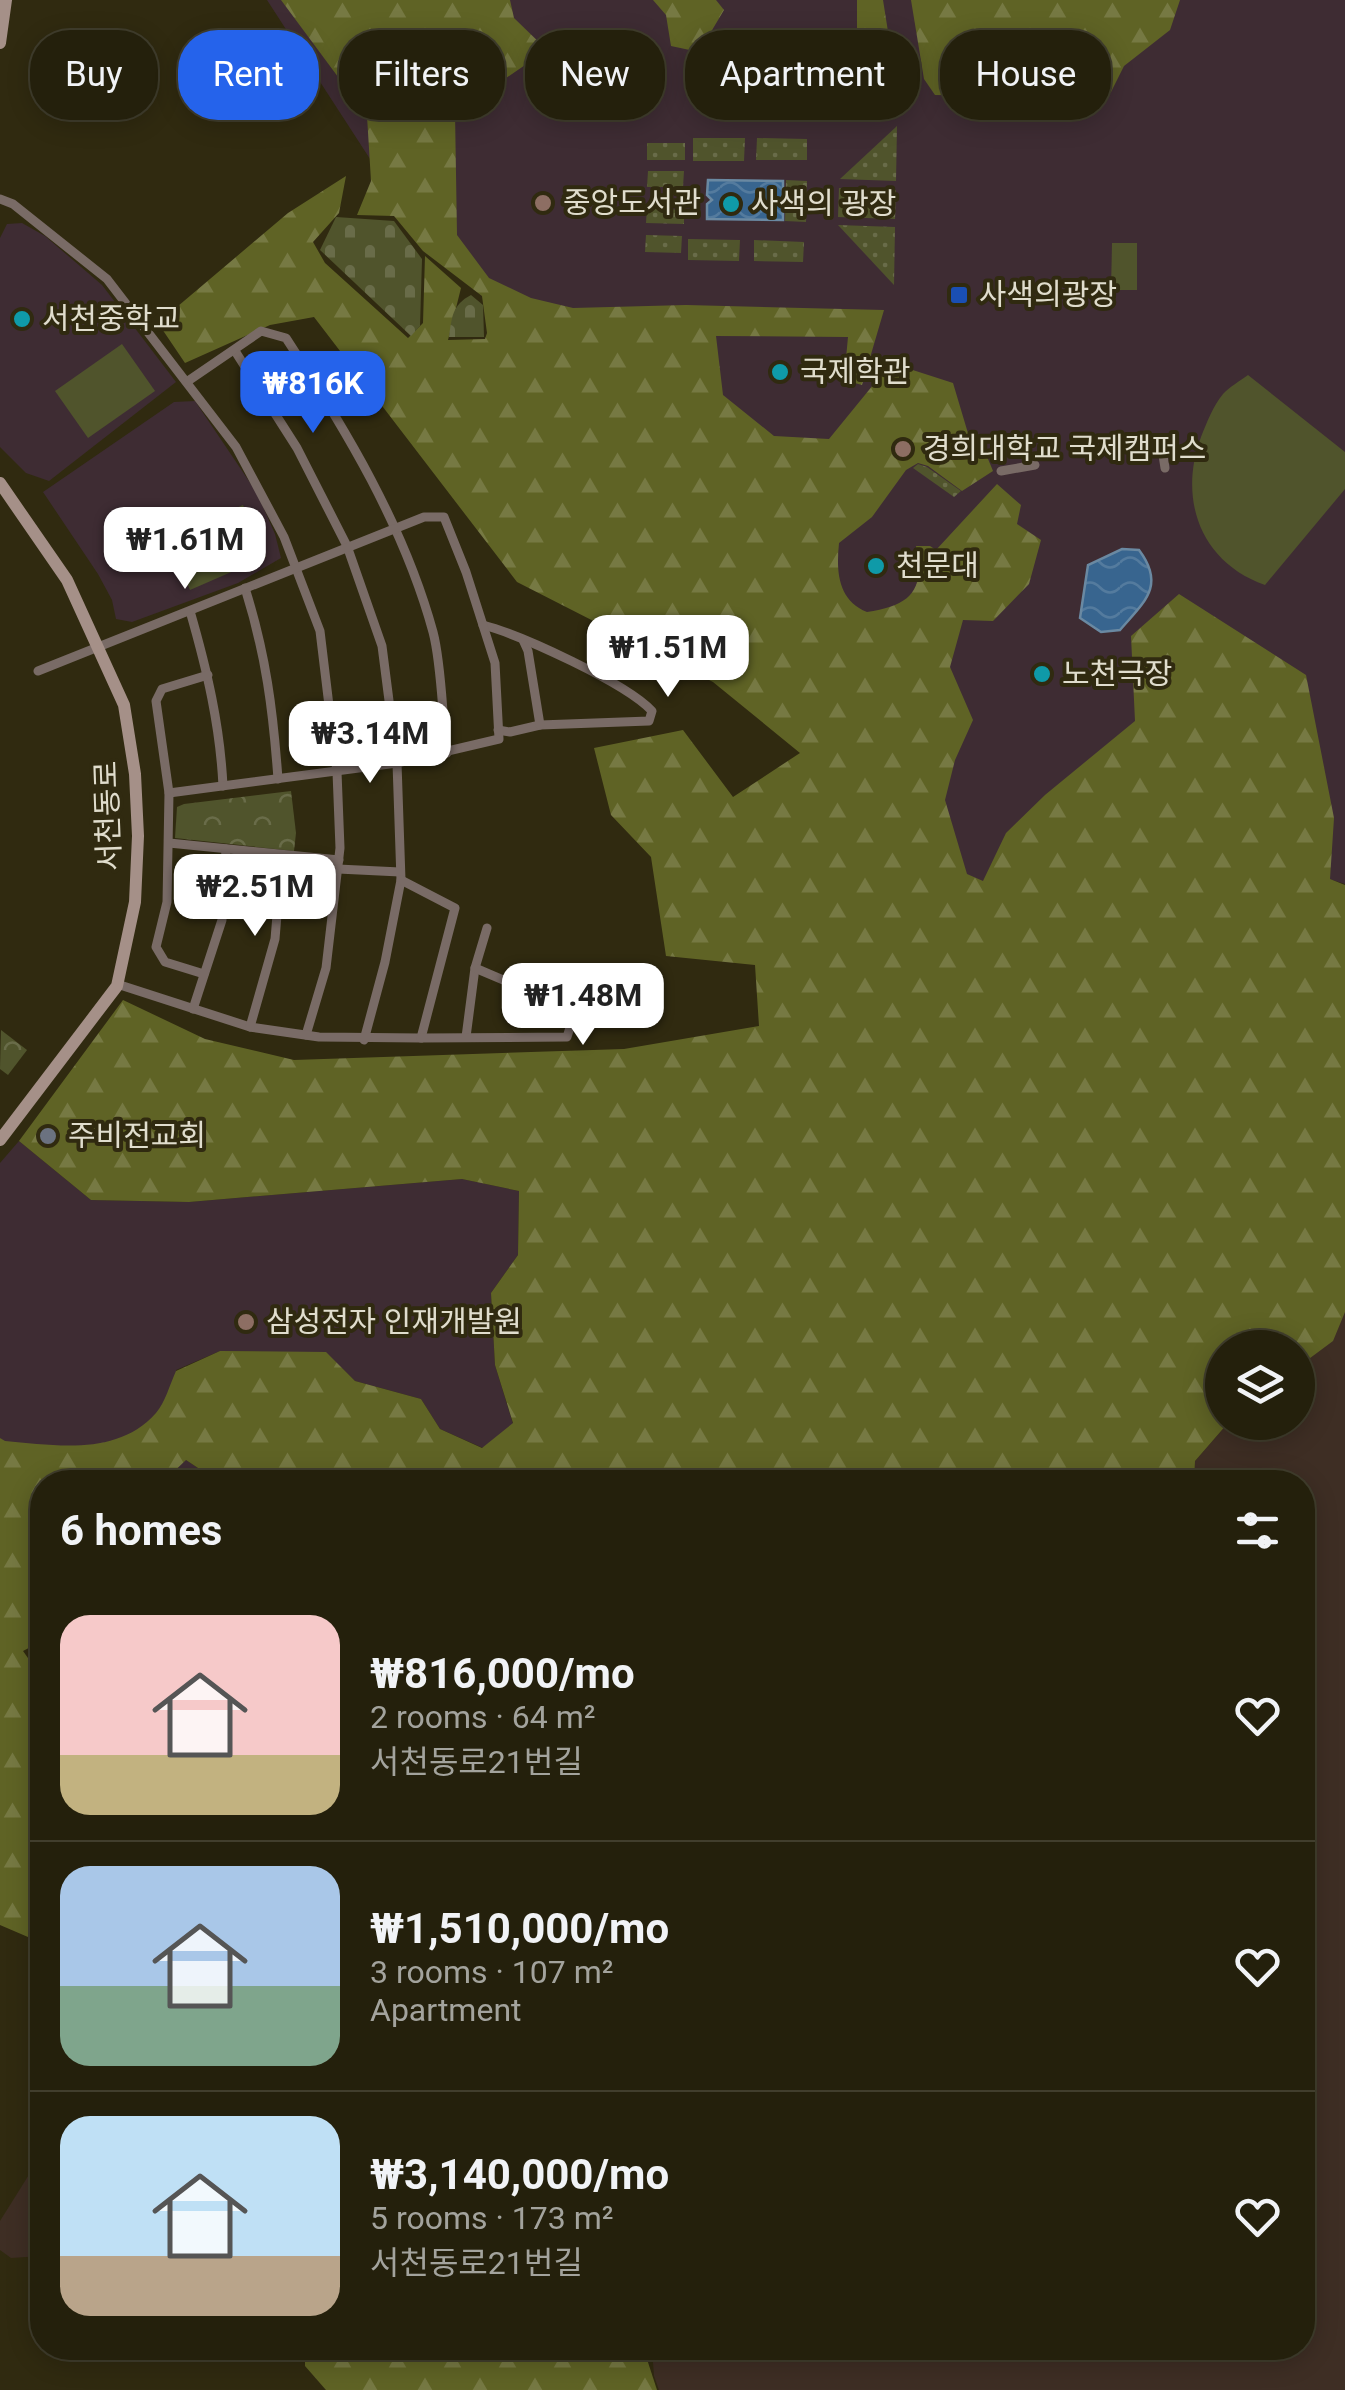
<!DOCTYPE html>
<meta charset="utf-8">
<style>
body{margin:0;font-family:Roboto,"Noto Sans KR",sans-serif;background:#2c2815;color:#f1f3f6;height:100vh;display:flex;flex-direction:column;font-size:38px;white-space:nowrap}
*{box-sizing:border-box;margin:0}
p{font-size:32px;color:#a3a39d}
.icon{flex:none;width:55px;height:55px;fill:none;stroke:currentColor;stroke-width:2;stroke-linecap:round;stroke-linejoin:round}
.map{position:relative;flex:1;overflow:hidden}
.details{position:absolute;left:30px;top:1470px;width:1285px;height:890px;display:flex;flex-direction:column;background:#24200c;border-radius:40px;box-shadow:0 5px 25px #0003,0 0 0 2px #413e2d}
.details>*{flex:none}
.hud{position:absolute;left:30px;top:30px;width:1285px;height:90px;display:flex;gap:20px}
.buttons{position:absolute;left:1205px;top:1330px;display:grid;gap:20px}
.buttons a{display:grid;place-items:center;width:110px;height:110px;border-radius:50%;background:#24200c;box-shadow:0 5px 25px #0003,0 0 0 2px #413e2d;font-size:50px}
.price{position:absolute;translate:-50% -85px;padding:0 22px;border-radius:20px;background:#fff;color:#222;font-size:32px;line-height:65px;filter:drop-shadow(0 2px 5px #0008)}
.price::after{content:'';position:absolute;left:50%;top:60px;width:30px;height:22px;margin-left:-15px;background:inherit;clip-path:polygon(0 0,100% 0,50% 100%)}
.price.on{background:#2563eb;color:#fff}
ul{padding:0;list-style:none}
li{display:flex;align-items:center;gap:30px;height:250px;padding:0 30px}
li+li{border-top:2px solid #413e2d}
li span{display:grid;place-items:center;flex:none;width:280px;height:200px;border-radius:30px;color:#555}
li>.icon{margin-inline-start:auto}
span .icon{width:120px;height:120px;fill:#fffc;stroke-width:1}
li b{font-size:42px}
h2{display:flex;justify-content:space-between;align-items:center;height:120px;padding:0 30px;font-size:42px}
.tag{padding:0 35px;border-radius:40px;background:#24200c;box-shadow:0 5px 25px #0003,0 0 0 2px #413e2d;font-size:35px;line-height:90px}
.tag.on{background:#2563eb;color:#fff}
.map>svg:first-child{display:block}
</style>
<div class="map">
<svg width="1345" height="2390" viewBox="0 0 1345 2390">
<defs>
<pattern id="grass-dots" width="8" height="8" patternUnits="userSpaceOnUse" patternTransform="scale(2.5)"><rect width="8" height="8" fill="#50542c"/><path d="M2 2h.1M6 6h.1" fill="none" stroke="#696c49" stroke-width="1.8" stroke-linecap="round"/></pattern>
<pattern id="forest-firs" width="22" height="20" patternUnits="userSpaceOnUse" patternTransform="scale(2.5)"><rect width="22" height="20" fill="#5f6325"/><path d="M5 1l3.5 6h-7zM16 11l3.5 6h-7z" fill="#767943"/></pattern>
<pattern id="cemetery-stones" width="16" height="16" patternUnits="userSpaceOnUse" patternTransform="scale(2.5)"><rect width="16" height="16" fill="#50542c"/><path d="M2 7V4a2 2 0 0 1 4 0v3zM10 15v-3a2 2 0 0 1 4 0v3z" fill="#696c49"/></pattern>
<pattern id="park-crowns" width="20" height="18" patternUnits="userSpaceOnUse" patternTransform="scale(2.5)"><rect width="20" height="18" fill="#50542c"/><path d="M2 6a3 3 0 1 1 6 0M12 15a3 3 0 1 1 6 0" fill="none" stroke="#696c49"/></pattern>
<pattern id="water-waves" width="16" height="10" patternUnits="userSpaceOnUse" patternTransform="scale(2.5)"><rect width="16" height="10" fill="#38658f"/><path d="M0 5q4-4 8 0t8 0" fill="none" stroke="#547b9e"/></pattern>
</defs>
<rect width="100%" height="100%" fill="#302a10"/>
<g fill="#3e2e24">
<path d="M 1345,1289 L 1345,2390 L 659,2390 L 654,2376 L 652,2348 L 1302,2348 L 1302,1482 L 1194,1482 L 1195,1461 L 1228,1423 L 1298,1422 L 1298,1359 Z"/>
<path d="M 42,2154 L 42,2256 L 11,2258 L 0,2250 L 0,2221 Z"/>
</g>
<g fill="#3e2c33">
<path d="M 267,0 L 1345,0 L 1345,884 L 1319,876 L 967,933 L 506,298 L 383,179 Z"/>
<path d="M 22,223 L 45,236 L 102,285 L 176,382 L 49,481 L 26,473 L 0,447 L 0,238 L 7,224 Z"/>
<path d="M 195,401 L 257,493 L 275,534 L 281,558 L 238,583 L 132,622 L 116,619 L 112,600 L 98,574 L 43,492 L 174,402 Z"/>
<path d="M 19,1141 L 91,1200 L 189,1202 L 462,1179 L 519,1191 L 518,1255 L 491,1293 L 495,1365 L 513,1424 L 483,1448 L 440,1429 L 421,1399 L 355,1381 L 326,1353 L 220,1351 L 176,1370 L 186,1460 L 219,1482 L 173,1482 L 168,1478 L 163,1482 L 49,1482 L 0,1438 L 0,1163 Z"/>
</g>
<g fill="url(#grass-dots)">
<path d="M 897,126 L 896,181 L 840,179 Z"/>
<path d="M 693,138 L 745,138 L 744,161 L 693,161 Z"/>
<path d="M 757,138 L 807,139 L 807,160 L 756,160 Z"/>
<rect x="647" y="143" width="38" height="17"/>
<path d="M 648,171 L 684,171 L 683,187 L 647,187 Z"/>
<path d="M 786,180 L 807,181 L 806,222 L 785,221 Z"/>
<path d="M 839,188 L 896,190 L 895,219 L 838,217 Z"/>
<path d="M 647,208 L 684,210 L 684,224 L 646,223 Z"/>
<path d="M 838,225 L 895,227 L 894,285 Z"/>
<path d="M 646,235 L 682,236 L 681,253 L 645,252 Z"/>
<path d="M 688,239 L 740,240 L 739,261 L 688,260 Z"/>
<path d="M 754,240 L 804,242 L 803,262 L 754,261 Z"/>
<path d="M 918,464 L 927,467 L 961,491 L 954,497 L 913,468 Z"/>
</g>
<g fill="url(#forest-firs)">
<path d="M 281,0 L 510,0 L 514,18 L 547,50 L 455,113 L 457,235 L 489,278 L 531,298 L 573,308 L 686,305 L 884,310 L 862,385 L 844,380 L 848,337 L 716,336 L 723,395 L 774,436 L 829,439 L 891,363 L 953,383 L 970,440 L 986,454 L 993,471 L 962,491 L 928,466 L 918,463 L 906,470 L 872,517 L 839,543 C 836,572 838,600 867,612 C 912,605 925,590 916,546 L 930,546 L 936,550 L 997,484 L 1021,505 L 1017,524 L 1041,540 L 1029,584 L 993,621 L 963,620 L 950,667 L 973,720 L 955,760 L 945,800 L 967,874 L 983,881 L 1006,833 L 1045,795 L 1135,721 L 1131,636 L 1179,594 L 1306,675 L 1334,818 L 1330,879 L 1345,885 L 1345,1312 L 1333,1341 L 1298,1367 L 1298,1348 L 1222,1348 L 1222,1422 L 1228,1423 L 1195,1461 L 1194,1482 L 219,1482 L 186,1460 L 163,1482 L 42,1482 L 42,1641 L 23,1651 L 42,1678 L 42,1943 L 0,1925 L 0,1438 L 5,1441 C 55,1445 117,1457 156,1413 C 165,1403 170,1384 176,1371 L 220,1351 L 326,1352 L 355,1381 L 421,1399 L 440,1429 L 482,1448 L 513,1423 L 495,1365 L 491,1293 L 518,1255 L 519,1191 L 462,1179 L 189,1202 L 91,1200 L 19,1141 L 123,1000 L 205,1039 L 294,1060 L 624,1049 L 759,1026 L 755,965 L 666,956 L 651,857 L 611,815 L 594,748 L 683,730 L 733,797 L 800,753 L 713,682 L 517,582 L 314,317 L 270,325 L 185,363 L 158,323 L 288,213 L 346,176 L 339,213 L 313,242 L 325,263 L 408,338 L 423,323 L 425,256 L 461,288 L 448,340 L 485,339 L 487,333 L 482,296 L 423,251 L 394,216 L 357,215 L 371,181 L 367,116 Z"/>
<path d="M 653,0 L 716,0 L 724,10 L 699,52 L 671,46 L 666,15 Z"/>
<path d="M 857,0 L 883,0 L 898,95 L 724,88 L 694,73 L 694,63 L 725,64 L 725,46 L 857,48 Z"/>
<path d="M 911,0 L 1180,0 L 1170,30 L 1124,66 L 1111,92 L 1104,98 L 935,95 L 924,79 Z"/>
<path d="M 305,2348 L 644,2350 L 657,2390 L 326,2390 L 305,2366 Z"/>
</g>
<g fill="url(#cemetery-stones)">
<path d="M 336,217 L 394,221 L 422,259 L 420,326 L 411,336 L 320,250 Z"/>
<path d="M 471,295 L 483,305 L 484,337 L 449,337 C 452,317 452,305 471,295 Z"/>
</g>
<g fill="url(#park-crowns)">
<path d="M 291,791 L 296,833 L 294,851 L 175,838 L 177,807 L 184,804 Z"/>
<path d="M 1,1030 L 27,1050 L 8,1075 L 0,1069 Z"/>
</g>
<g fill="#50542c">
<path d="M 1112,243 L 1137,243 L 1137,290 L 1111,290 Z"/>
<path d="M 122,344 L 155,391 L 88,438 L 55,391 Z"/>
<path d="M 1248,375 L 1345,452 L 1345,489 L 1265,585 C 1200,562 1178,499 1201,437 C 1207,422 1213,406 1223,394 C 1229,387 1240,381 1248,375 Z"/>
<path d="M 243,505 L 266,557 L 190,590 L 167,538 Z"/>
</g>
<g fill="url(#water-waves)" stroke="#6a89a2" stroke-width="2.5">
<path d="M 708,180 L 783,181 L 783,220 L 707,219 L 707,204 L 712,200 L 707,195 Z"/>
<path d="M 1122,549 L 1139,550 C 1166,586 1144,602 1120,630 L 1101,632 L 1080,618 L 1088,565 Z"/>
</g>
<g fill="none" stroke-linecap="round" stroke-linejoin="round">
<g stroke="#796b66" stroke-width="9">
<path d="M 0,199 L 13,204 L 107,279 L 236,447 L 284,537 L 320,631 L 337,772 L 340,848 L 326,968 L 306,1035"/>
<path d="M 235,351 L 297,448 L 347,546 L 382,646 L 397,763 L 401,880 L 385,962 L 364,1040"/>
<path d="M 188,381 L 261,331 L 286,338 C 346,430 404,526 433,632 C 442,666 442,717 447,753"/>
<path d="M 1163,455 L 1165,468"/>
<path d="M 1001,471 L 1035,465"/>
<path d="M 245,588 C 266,655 273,710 278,779"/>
<path d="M 190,611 C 207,670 220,725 223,786"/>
<path d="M 483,625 C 521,635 626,683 652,711 L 649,721 L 540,725 L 510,732 L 498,730"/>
<path d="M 523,640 L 528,651 L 540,725"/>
<path d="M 38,671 L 424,517 L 444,517 L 466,572 L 495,663 L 499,739 L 397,763 L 169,793"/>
<path d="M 169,843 L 339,860"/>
<path d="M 338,869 L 400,872"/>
<path d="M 204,974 L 165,962 L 156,947 L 167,902 L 169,793 L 156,701 L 162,689 L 208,675"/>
<path d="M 117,984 L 250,1027 L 319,1037 L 421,1038 L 455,908 L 401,880"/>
<path d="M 193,1009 L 222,920 L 226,849"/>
<path d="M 250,1027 L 275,939 L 282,855"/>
<path d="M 466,1037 L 475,968 L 487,928"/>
<path d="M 421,1038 L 567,1037 L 573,1018 L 558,1003 L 475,968"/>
</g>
<g stroke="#a59088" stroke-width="12">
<path d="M 0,43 L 6,0"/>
<path d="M 0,483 L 67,580 L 124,705 L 135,774 L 138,836 L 135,902 L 117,986 L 0,1140"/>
</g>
</g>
<g fill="#8d6e63" stroke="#302a10" stroke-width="4">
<circle cx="543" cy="203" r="10"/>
<circle cx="903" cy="449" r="10"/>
<circle cx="246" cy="1322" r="10"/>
</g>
<g fill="#0f9aa8" stroke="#302a10" stroke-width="4">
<circle cx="731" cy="204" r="10"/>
<circle cx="22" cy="319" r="10"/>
<circle cx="780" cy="372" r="10"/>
<circle cx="876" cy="566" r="10"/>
<circle cx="1042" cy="674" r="10"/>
</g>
<rect fill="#1a4fb4" stroke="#302a10" stroke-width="4" x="949" y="285" width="20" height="20" rx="5"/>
<circle fill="#6b7280" stroke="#302a10" stroke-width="4" cx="48" cy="1136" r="10"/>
<g text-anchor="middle" stroke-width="8" stroke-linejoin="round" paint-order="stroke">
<g font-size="30" fill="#e0ddcd" stroke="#302a10" text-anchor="start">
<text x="563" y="213">중앙도서관</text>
<text x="751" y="214">사색의 광장</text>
<text x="979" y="305">사색의광장</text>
<text x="42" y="329">서천중학교</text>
<text x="800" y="382">국제학관</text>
<text x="923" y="459">경희대학교 국제캠퍼스</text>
<text x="896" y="576">천문대</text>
<text x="1062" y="684">노천극장</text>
<text x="68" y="1146">주비전교회</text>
<text x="266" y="1332">삼성전자 인재개발원</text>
</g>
<g font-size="30" fill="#e0ddcd" stroke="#302a10">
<text transform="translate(108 816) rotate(-92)" y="10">서천동로</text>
</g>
</g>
</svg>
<div class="buttons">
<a><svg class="icon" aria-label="layers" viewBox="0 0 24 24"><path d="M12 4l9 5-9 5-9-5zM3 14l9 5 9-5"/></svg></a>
</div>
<b class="price on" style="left:313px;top:436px">₩816K</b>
<b class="price" style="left:185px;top:592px">₩1.61M</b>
<b class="price" style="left:668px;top:700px">₩1.51M</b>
<b class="price" style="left:370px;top:786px">₩3.14M</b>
<b class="price" style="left:255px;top:939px">₩2.51M</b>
<b class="price" style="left:583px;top:1048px">₩1.48M</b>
<div class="hud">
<a class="tag">Buy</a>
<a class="tag on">Rent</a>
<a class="tag">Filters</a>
<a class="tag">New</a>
<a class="tag">Apartment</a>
<a class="tag">House</a>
</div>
<section class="details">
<h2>6 homes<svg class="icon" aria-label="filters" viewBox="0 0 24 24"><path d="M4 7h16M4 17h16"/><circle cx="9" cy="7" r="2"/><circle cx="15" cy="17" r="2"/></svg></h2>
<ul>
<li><span style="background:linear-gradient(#f6c9c9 70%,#c2b280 0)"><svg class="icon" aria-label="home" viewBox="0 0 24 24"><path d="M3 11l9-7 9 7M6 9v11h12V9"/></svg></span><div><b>₩816,000/mo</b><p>2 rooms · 64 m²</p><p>서천동로21번길</p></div><svg class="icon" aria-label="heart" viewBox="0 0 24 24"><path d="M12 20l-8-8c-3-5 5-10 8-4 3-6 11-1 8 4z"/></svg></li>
<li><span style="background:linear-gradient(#a9c7e8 60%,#7fa58c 0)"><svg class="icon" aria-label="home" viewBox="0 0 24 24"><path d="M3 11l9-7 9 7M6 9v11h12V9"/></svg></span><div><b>₩1,510,000/mo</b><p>3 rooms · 107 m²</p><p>Apartment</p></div><svg class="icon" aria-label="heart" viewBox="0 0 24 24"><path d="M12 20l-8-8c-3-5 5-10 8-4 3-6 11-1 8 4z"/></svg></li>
<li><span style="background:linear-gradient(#bfe0f5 70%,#b9a48a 0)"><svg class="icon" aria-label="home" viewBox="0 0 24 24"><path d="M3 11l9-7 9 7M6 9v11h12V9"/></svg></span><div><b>₩3,140,000/mo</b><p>5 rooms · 173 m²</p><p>서천동로21번길</p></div><svg class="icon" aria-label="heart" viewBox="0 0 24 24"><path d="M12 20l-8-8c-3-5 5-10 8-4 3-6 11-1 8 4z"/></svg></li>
</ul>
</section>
</div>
